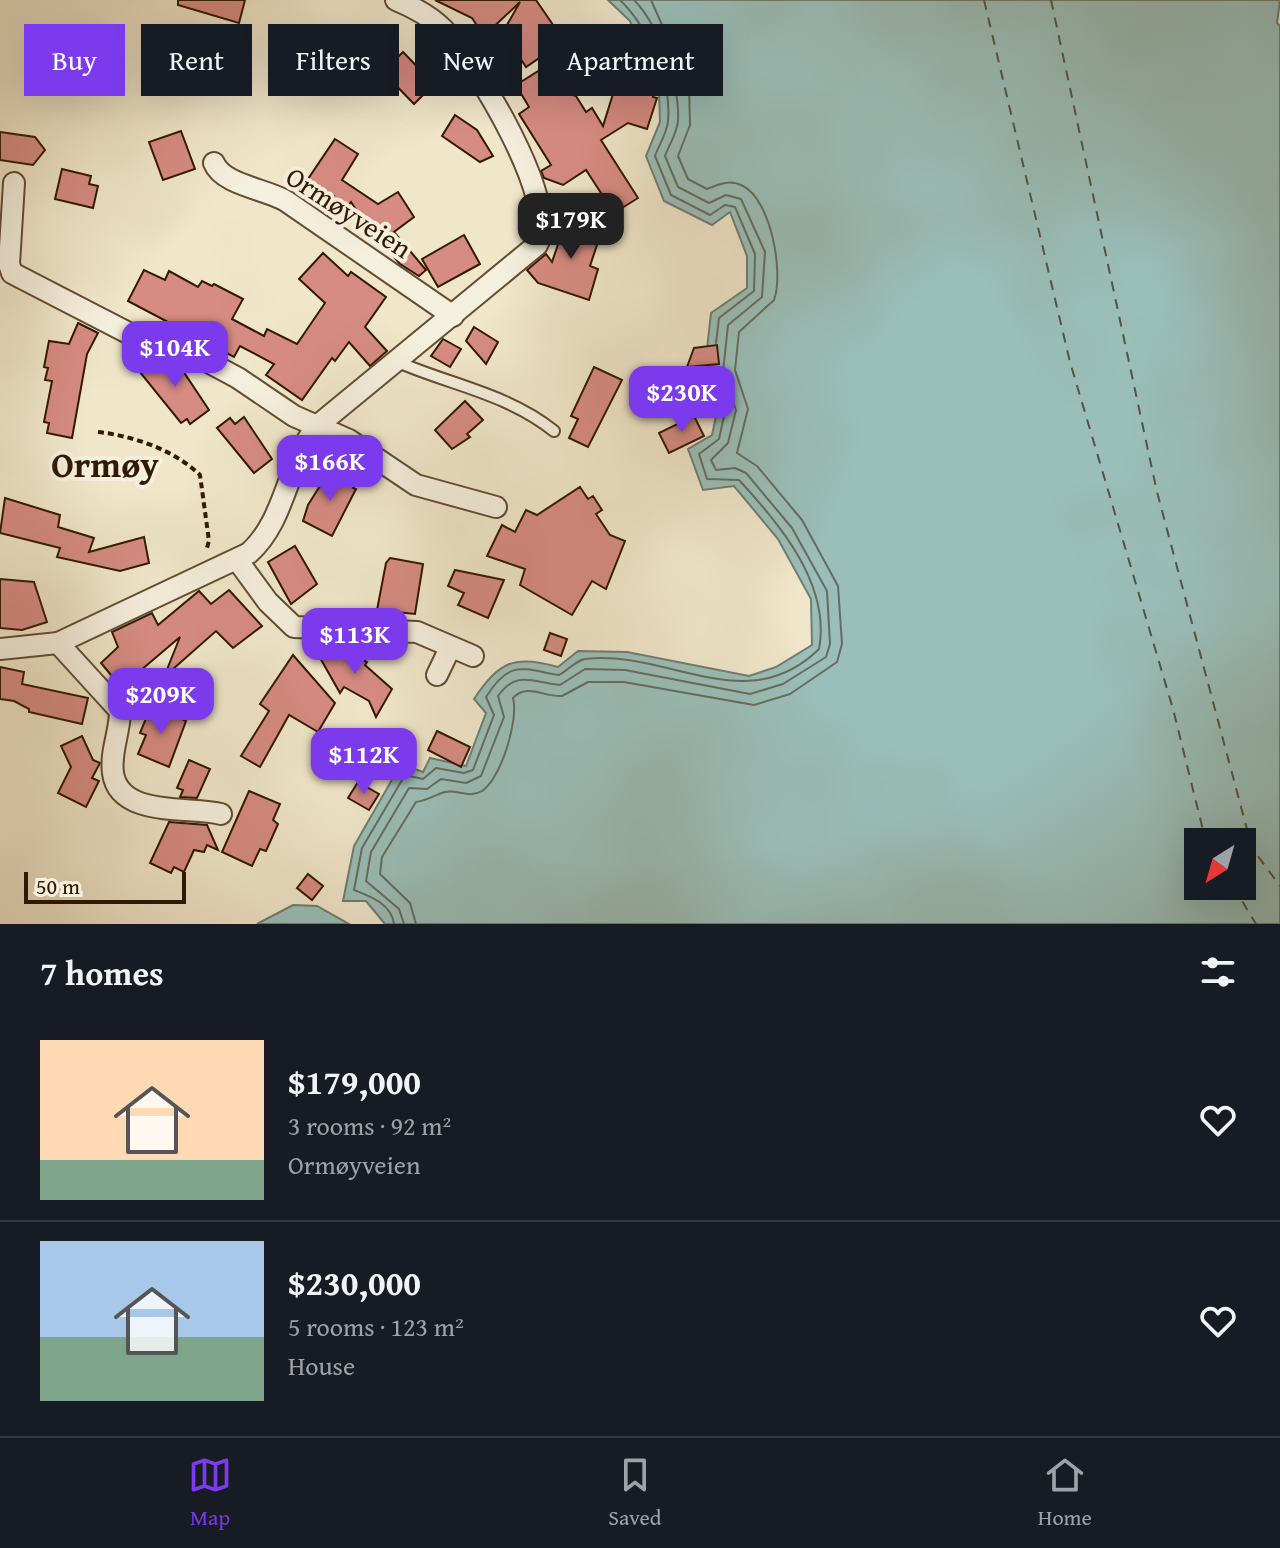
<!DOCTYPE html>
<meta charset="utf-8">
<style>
body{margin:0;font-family:"Gentium Book Plus",serif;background:#20242c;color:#f1f3f6;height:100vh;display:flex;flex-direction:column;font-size:30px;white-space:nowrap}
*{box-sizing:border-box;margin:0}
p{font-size:26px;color:#9ea1a6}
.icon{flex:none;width:44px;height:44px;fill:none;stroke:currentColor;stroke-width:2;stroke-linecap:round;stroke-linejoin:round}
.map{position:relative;height:924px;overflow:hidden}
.details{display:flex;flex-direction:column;background:#171b24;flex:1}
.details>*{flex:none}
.banner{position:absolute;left:24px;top:24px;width:800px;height:72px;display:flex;gap:16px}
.needle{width:52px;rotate:217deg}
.buttons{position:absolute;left:1184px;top:828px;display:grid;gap:16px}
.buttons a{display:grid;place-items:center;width:72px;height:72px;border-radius:0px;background:#171b24;box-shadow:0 8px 32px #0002;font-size:40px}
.scale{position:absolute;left:24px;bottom:20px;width:162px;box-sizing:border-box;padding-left:8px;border:4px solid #321902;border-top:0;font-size:22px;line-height:28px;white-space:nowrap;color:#321902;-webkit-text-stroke:6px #f5efdd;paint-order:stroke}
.price{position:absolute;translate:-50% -68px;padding:0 18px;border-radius:16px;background:#7c3aed;color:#fff;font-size:26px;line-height:52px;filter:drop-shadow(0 2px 4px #0008)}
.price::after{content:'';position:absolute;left:50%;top:48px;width:24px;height:18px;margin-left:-12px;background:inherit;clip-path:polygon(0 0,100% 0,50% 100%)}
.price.selected{background:#222;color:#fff}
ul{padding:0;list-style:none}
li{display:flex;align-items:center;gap:24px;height:200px;padding:0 40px}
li+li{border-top:2px solid #363941}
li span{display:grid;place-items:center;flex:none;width:224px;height:160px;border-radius:0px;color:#555}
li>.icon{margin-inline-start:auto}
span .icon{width:96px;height:96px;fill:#fffc;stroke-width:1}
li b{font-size:34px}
h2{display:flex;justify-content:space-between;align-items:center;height:96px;padding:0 40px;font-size:34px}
.tag{padding:0 28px;border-radius:0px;background:#171b24;box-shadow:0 8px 32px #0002;font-size:28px;line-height:72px}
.tag.selected{background:#7c3aed;color:#fff}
.tabs{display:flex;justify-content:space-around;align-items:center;height:112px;border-top:2px solid #363941;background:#171b24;font-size:22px;color:#9ea1a6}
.tabs a{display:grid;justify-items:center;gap:4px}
.tabs .selected{color:#7c3aed}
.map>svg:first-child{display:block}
</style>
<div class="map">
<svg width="1280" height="924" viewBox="0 0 1280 924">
<rect width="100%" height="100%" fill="#f0e6ca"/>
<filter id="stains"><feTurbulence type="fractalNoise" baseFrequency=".0025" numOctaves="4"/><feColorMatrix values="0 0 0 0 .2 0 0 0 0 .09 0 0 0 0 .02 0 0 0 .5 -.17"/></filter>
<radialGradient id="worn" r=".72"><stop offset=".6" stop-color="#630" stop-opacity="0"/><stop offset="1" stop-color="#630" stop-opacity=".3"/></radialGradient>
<g fill="#9abfba" stroke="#707d70" stroke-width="2" fill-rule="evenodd">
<path d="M 608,0 L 1280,0 L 1277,23 L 1280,26 L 1280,924 L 385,924 L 366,901 L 343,901 L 354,846 L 401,764 L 423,772 L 430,758 L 466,766 L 486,713 L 474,699 C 499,662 514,654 558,667 L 578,651 L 627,652 L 749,676 L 776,667 L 812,645 L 811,599 L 778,539 L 734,486 L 703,490 L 688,449 L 712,435 L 718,407 L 704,375 L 711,313 L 747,288 L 747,256 L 730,212 L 712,225 L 664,201 L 646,156 L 660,122 L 659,90 L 630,21 ZM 1198,842 L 1242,842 L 1242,886 L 1198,886 Z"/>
<path d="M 293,905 L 317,906 L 349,924 L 257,924 Z"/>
</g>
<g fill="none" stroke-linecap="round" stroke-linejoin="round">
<g stroke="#666c5e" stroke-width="2">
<path d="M 620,0 C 648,27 672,81 668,121 C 667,133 659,145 655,156 L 671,195 L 710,215 L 725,205 L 735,207 L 755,254 L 754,291 L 719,318 L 716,343"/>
<path d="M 394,924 C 391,903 369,896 354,890 L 362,848 L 405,775 L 423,779 L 436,768 L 464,773 L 473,770 L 494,715 L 486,697 C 510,659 522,669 559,675 C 567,671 575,661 585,659 C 667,649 747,720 819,649 C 831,585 780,524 739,480 L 707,479 L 699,454 L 719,439 L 726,407 L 713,367"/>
<path d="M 404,924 L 399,909 L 366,881 L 371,852 L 409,788 L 427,789 L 441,779 L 466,783 L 481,776 L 504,717 L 498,696 C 517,669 534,683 560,685 L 585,669 L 625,670 L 750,694 L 783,684 L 826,657 L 830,644 L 827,591 L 792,528 L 746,473 L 735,468 L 716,470 L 711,460 L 728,443 L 736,410 L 723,372 L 728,325 L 762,297 L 765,252 L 741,199 L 726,195 L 709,203 L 678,187 L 665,156 C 669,145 677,133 678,121 C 680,86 659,25 634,0"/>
<path d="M 416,924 L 410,903 L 380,874 L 382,857 L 416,802 C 427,801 434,795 445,792 C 458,789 468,799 482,791 C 501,779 519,719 513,698 C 527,683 543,697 562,696 L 588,682 L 624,682 L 754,705 L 790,694 L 837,662 L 842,644 L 838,586 L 802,520 L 757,466 L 737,453 L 748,409 L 735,370 L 739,332 L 774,300 C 784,273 771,200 743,186 C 730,179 719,184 707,189 L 688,179 L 678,156 L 690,125 L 689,85 L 651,0"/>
</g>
<g stroke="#565342" stroke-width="2" stroke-dasharray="10 8" stroke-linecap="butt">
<path d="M 984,0 L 1070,362 L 1173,709 L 1206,842"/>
<path d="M 1051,0 L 1157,492 L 1252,848 L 1280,886"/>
<path d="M 1233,886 L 1256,924"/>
</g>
</g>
<g fill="#d68b83" stroke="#321902" stroke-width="2">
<path d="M 178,0 L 245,0 L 239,23 L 178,5 Z"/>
<path d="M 435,0 L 536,0 L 564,41 L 526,67 L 503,32 L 520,2 L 484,36 L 472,18 Z"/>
<path d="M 325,27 L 336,31 L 337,27 L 366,35 L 360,59 L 321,46 Z"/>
<path d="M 403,52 L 431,81 L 431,87 L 414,104 L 383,72 Z"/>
<path d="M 622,65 L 646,72 L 645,89 L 654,92 L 653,97 L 657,98 L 647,129 L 628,123 L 601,140 L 638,198 L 614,213 L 586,170 L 563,185 L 544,178 L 541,171 L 551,165 L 519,114 L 529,107 L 516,85 L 540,70 L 552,89 L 576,96 L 586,112 L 592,108 L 603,126 Z"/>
<path d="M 455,115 L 477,130 L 493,156 L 480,162 L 442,136 Z"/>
<path d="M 181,131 L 195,169 L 163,180 L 149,142 Z"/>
<path d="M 0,132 L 35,137 L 45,150 L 33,165 L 0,160 Z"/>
<path d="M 335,139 L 358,154 L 342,180 L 378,204 L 398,192 L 414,217 L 394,232 L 426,270 L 419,276 L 400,264 L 380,241 L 378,243 L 351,202 L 344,212 L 329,202 L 334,196 L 308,179 Z"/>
<path d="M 62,169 L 91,176 L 89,184 L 98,186 L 93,208 L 55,199 Z"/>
<path d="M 567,218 L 602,230 L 590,266 L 598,269 L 589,300 L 538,283 L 527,270 L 546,254 L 552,262 Z"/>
<path d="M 464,235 L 480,264 L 438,287 L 422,259 Z"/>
<path d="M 323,253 L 348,276 L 351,272 L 386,297 L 365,327 L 387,351 L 370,366 L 349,342 L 335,361 L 332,358 L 302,400 L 266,375 L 274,364 L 240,346 L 234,357 L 128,301 L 144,270 L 165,280 L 169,271 L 198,287 L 202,281 L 212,286 L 214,284 L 243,299 L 232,319 L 264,336 L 267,329 L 297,344 L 325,303 L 299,279 Z"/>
<path d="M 78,323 L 98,333 L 87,354 L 72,438 L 47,433 L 49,423 L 44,422 L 52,381 L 45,380 L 48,368 L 44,367 L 49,341 L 69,344 Z"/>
<path d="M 474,327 L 498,342 L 486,364 L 466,341 Z"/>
<path d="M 443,339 L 461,349 L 450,367 L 431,356 Z"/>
<path d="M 717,345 L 719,364 L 687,367 L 694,348 Z"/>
<path d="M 160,356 L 175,359 L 209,410 L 190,424 L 187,419 L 181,423 L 139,371 Z"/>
<path d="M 594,367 L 622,380 L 588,447 L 569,438 L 578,419 L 571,416 Z"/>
<path d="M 465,401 L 483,420 L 467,434 L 470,437 L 452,449 L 435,430 Z"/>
<path d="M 694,416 L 704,436 L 669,453 L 659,433 Z"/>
<path d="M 244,417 L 272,459 L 254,473 L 217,428 L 230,418 L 235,424 Z"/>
<path d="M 330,470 L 356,482 L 353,488 L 356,489 L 332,536 L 303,521 L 308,505 Z"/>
<path d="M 580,487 L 588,499 L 593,496 L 602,510 L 596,514 L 610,535 L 625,541 L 606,589 L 592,581 L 572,615 L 520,585 L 525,569 L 487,556 L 502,525 L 515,532 L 526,510 L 537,515 Z"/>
<path d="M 5,498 L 60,515 L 58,527 L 94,538 L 89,552 L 144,537 L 149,563 L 120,571 L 57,557 L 60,548 L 0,533 Z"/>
<path d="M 295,546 L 317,584 L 291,604 L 268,562 Z"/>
<path d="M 390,558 L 423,564 L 415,614 L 377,610 L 386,563 Z"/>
<path d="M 455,570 L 504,580 L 488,618 L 458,605 L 464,593 L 448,586 Z"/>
<path d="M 0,579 L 34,582 L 47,622 L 22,630 L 0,628 Z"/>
<path d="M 229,590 L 262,626 L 233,648 L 216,631 L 164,677 L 180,637 L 121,687 L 101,663 L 118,647 L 112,632 L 152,613 L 158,625 L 199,591 L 211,604 Z"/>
<path d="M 550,633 L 567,639 L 561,656 L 544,650 Z"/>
<path d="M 328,641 L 367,662 L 365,665 L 392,689 L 376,717 L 369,701 L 344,687 L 340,693 L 319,656 Z"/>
<path d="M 293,655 L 335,703 L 318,732 L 289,715 L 260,767 L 241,756 L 269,711 L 260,704 Z"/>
<path d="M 0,667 L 24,672 L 22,684 L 88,698 L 82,724 L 29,712 L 29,709 L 14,701 L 0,699 Z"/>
<path d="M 152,704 L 186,721 L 169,767 L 138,754 L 146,735 L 140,733 Z"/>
<path d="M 437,731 L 470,747 L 461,767 L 428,750 Z"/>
<path d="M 82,736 L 93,760 L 100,763 L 92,778 L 99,781 L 86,807 L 58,793 L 71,767 L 61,746 Z"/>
<path d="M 189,760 L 210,769 L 197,798 L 180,797 L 183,790 L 177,788 Z"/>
<path d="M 358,782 L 379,794 L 369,810 L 348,798 Z"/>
<path d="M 249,791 L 280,804 L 273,820 L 278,824 L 266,851 L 260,849 L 252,866 L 222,852 Z"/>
<path d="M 169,822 L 207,825 L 218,850 L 207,845 L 204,852 L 194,850 L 184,872 L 174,867 L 171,873 L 150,863 Z"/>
<path d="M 308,874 L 323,886 L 312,900 L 297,888 Z"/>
</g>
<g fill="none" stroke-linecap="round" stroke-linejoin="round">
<defs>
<path id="service" d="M 398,362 C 451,385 508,394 554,431"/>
<g id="minor">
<path d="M 214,163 C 223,185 266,189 286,201 L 453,316"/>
<path d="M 14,183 L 9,264 L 12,273 L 138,338 L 180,347 L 238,378 L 294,416 L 349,440 L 416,485 L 496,507"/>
<path d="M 238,561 L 268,602 L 294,627 L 417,632 L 473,656"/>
<path d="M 58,643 L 120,711 C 120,732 110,752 113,773 C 119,818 190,806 221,814"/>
<path d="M 0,649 L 58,643 L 249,553 C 286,520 286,465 317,426 L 537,245 C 561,203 475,62 443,29 C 429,15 413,7 396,0"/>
<path d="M 437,675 L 450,648"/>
</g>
</defs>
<use href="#service" stroke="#624c34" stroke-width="14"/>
<use href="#minor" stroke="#624c34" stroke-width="24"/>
<path stroke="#321902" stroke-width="4" stroke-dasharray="6 4" stroke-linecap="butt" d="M 98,432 C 134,436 174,450 200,475 L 209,541 L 206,551"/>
<use href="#service" stroke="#f5efdd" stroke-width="10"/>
<use href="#minor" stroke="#f5efdd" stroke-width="20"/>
</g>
<g text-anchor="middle" stroke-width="8" stroke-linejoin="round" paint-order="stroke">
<g font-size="28" fill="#321902" stroke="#f5efdd">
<text transform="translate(349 212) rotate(33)" y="10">Ormøyveien</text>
</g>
<g font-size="36" font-weight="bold" fill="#321902" stroke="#f5efdd">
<text x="105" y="477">Ormøy</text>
</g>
</g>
<rect width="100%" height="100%" filter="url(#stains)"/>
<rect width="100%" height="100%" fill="url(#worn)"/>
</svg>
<div class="buttons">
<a><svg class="needle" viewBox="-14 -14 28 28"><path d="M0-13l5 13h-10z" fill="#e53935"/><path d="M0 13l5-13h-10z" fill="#9ea1a6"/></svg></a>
</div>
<div class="scale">50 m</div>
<b class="price selected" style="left:571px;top:261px">$179K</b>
<b class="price" style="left:175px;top:389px">$104K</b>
<b class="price" style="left:682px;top:434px">$230K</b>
<b class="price" style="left:330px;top:503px">$166K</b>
<b class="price" style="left:355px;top:676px">$113K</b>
<b class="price" style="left:161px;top:736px">$209K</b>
<b class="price" style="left:364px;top:796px">$112K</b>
<div class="banner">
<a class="tag selected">Buy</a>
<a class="tag">Rent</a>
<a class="tag">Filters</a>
<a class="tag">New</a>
<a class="tag">Apartment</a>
</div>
</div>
<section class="details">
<h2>7 homes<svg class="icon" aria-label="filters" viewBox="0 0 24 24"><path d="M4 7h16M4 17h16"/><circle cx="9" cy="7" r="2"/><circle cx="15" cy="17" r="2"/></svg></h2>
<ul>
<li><span style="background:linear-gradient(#ffd9b3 75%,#7fa58c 0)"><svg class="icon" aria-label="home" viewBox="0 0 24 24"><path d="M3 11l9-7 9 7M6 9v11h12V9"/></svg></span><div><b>$179,000</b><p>3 rooms · 92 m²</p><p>Ormøyveien</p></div><svg class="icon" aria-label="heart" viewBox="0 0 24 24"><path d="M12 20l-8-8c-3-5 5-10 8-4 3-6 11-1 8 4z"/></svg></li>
<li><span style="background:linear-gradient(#a9c7e8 60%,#7fa58c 0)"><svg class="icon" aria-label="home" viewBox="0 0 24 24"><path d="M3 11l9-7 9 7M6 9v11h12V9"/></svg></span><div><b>$230,000</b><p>5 rooms · 123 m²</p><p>House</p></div><svg class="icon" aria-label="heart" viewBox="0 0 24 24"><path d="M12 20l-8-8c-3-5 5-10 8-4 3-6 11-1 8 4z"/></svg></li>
</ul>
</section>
<nav class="tabs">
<a class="selected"><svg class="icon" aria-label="map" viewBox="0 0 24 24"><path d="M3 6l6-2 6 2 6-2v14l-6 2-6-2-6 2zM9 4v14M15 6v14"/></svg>Map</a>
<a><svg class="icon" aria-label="saved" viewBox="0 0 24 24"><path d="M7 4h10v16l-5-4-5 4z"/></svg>Saved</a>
<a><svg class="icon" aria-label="home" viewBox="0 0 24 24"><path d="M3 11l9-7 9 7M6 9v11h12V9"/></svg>Home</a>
</nav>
